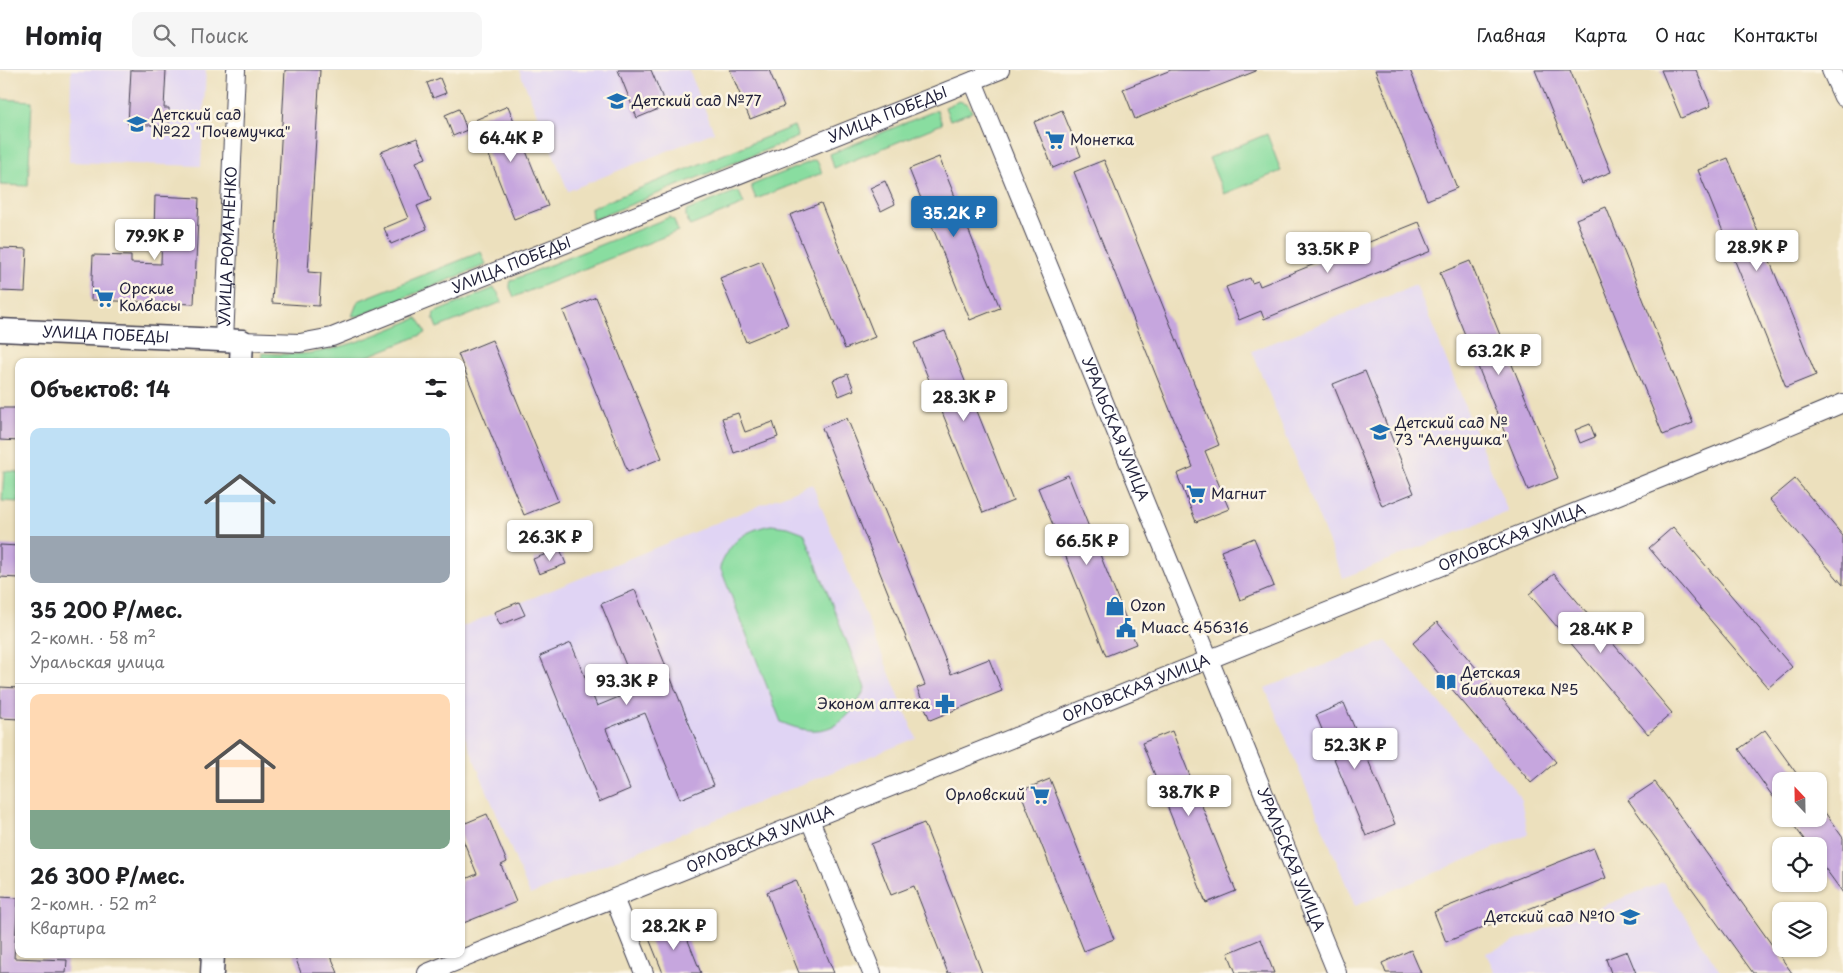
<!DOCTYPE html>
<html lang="ru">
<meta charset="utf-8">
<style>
body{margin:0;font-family:"Playpen Sans",sans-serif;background:#f6f6f6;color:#202124;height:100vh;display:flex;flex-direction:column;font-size:19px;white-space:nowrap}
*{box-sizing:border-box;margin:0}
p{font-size:16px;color:#757577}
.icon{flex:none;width:28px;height:28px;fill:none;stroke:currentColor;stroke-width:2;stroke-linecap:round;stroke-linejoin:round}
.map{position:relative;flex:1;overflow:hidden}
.details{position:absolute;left:15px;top:288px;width:450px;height:600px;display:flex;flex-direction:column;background:#fff;border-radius:10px;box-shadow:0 1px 4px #0004}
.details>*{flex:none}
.needle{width:32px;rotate:338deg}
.tools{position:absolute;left:1772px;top:702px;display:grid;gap:10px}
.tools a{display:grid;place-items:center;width:55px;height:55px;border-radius:10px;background:#fff;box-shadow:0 1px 4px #0004;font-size:25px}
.price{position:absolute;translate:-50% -42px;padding:0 11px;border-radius:5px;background:#fff;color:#222;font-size:16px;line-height:32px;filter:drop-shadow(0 1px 2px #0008)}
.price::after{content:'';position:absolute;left:50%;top:30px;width:15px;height:11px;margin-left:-8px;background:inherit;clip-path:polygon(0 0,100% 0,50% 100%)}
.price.current{background:#1f6fb2;color:#fff}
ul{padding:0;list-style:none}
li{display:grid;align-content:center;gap:10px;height:265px;padding:0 15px}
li+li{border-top:1px solid #e0e0e0}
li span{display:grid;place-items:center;height:155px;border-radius:10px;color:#555}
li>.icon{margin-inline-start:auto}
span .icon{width:90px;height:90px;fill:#fffc;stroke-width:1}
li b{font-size:21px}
h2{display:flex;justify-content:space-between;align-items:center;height:60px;padding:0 15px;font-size:21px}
header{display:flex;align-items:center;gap:30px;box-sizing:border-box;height:70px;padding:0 25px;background:#fff;border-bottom:1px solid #e0e0e0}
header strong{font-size:24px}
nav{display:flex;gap:28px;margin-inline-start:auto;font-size:18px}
.search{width:350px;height:45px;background:#f6f6f6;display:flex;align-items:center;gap:12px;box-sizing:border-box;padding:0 18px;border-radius:10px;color:#757577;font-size:19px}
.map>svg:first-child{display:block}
</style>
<header>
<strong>Homiq</strong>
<div class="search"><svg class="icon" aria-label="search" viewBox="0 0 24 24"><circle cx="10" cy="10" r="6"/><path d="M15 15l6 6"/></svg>Поиск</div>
<nav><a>Главная</a><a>Карта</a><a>О нас</a><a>Контакты</a></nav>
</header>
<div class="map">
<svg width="1843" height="903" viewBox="0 0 1843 903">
<rect width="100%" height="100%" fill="#fcf5e5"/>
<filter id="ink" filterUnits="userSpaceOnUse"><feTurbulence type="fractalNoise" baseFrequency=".02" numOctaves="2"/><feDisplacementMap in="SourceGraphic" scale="10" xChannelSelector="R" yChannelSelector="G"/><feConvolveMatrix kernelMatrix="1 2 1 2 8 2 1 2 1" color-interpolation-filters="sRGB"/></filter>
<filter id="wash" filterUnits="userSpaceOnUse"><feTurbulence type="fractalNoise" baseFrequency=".0096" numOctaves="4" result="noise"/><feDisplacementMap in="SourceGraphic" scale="20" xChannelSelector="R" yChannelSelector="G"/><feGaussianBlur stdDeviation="1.12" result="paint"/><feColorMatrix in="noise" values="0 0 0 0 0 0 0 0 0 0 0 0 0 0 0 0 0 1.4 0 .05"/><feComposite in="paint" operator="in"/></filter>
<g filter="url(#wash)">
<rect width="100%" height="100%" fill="#ece0bd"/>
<g fill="#e0d4f4">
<path d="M 71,0 L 206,0 L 201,96 L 69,92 Z"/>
<path d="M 519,0 L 689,0 L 714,62 L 568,121 Z"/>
<path d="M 1416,215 L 1508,442 L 1343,508 L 1252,281 Z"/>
<path d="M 812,414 L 916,668 L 530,825 L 461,658 L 461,557 Z"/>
<path d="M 1386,571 L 1520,726 L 1528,764 L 1355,836 L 1265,618 Z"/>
<path d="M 1663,812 L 1721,903 L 1495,903 L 1486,883 Z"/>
</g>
<g fill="#89dda0" stroke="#56806e">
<path d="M 0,29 L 32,31 L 28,116 L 0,115 Z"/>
<path d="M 959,31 L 968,34 L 972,42 L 950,50 L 945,37 Z"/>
<path d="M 937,40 L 942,54 L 834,98 L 830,84 Z"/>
<path d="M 794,56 L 798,67 L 595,149 L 592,149 L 591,138 Z"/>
<path d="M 1267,64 L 1281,101 L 1224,124 L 1209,88 Z"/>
<path d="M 815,90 L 818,93 L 822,103 L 756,129 L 752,119 L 752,115 Z"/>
<path d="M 737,121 L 740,124 L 744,134 L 690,156 L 686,146 L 686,141 Z"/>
<path d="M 670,147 L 674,150 L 678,161 L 514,227 L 510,218 L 510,211 Z"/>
<path d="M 481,182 L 486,195 L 359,246 L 352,246 L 358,231 Z"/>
<path d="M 494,218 L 498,223 L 502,232 L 437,258 L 433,248 L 434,243 Z"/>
<path d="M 417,248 L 421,253 L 426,263 L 356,291 L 262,291 L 262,283 C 275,284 288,285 301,284 C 342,281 380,263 417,248 Z"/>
<path d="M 4,401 L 19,402 L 19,432 L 2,431 Z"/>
<path d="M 771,455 L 788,457 L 804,463 L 865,618 C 848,658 820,670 781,652 L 720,497 C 731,471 743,461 771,455 Z"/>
</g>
<g id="blocks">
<g fill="#c6a6de">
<path d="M 131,0 L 166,0 L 164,38 L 169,38 L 169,56 L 128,54 Z"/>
<path d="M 285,0 L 320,0 L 308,202 L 321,203 L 319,236 L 272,233 Z"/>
<path d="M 618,0 L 651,0 L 666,36 L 637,48 Z"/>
<path d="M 730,0 L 769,0 L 784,36 L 750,49 Z"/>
<path d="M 1171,0 L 1256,0 L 1256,1 L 1135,49 L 1123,19 Z"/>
<path d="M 1375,0 L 1410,0 L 1457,118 L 1427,130 Z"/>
<path d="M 1535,0 L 1570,0 L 1611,102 L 1581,114 Z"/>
<path d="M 1661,0 L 1696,0 L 1711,36 L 1681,48 Z"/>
<path d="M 440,8 L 446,23 L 433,28 L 427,13 Z"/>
<path d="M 508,36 L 548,136 L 514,149 L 475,50 Z"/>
<path d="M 459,39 L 467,60 L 453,66 L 445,45 Z"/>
<path d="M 1062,40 L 1081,86 L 1053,98 L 1034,52 Z"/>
<path d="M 417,68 L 426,88 L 416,92 L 431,130 L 417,136 L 427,159 L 391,174 L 384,158 L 408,148 L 381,82 Z"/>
<path d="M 939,87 L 1000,238 L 970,250 L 909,99 Z"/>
<path d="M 1728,88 L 1816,305 L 1786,317 L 1698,100 Z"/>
<path d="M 1104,90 L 1219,375 L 1205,381 L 1229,439 L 1196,452 L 1177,404 L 1193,397 L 1074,102 Z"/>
<path d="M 885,111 L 895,134 L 881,141 L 870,118 Z"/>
<path d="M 155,126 L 199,128 L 194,234 L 91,230 L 93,185 L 131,186 L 131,193 L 161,194 L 162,161 L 154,160 Z"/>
<path d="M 821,133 L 875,267 L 845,279 L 790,145 Z"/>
<path d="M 1606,137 L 1693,353 L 1663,365 L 1576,149 Z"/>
<path d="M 1419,152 L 1431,181 L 1264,249 L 1261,241 L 1239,250 L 1226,217 L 1250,208 L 1252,213 L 1258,211 L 1260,216 Z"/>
<path d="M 0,178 L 27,179 L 25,222 L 0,221 Z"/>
<path d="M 762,191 L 788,255 L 746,272 L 720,208 Z"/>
<path d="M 1470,191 L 1558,408 L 1528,420 L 1440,203 Z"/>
<path d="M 596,227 L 662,388 L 628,402 L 563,241 Z"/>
<path d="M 945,261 L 1013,431 L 983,443 L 914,273 Z"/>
<path d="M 492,270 L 558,431 L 524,445 L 458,284 Z"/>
<path d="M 1365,301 L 1414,423 L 1382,436 L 1333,314 Z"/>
<path d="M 848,304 L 854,320 L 839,326 L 833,310 Z"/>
<path d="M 0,338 L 19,338 L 19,371 L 0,370 Z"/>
<path d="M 738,343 L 745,362 L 773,352 L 778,367 L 734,383 L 722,348 Z"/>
<path d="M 847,348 L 951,604 L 989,589 L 1002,621 L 930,650 L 917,618 L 925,615 L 822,358 Z"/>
<path d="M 1590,354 L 1595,367 L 1580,373 L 1575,360 Z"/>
<path d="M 1068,405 L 1136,574 L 1106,586 L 1038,418 Z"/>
<path d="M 1795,409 L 1843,466 L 1843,515 L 1770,430 Z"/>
<path d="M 1673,457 L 1792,597 L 1768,618 L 1649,478 Z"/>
<path d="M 1254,468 L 1274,516 L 1240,530 L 1221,481 Z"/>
<path d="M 0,475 L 19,476 L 19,508 L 0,507 Z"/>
<path d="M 560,479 L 566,494 L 539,504 L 533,489 Z"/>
<path d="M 1554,504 L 1672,643 L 1648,664 L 1529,524 Z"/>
<path d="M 635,520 L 714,715 L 680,729 L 645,643 L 606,659 L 630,719 L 599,732 L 540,586 L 571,573 L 597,636 L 636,620 L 601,534 Z"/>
<path d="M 519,532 L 525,545 L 500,555 L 494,542 Z"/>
<path d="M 1437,552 L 1556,692 L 1531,713 L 1413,573 Z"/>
<path d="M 0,617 L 19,618 L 19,649 L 0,648 Z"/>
<path d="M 1344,633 L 1395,754 L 1366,766 L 1316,645 Z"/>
<path d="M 1765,660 L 1802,711 L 1781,711 L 1781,738 L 1739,679 Z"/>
<path d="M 1172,661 L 1236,821 L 1206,833 L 1142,673 Z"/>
<path d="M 1050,709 L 1114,869 L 1084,881 L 1020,721 Z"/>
<path d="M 1655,712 L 1667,728 L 1792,903 L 1753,903 L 1628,730 Z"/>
<path d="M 1819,734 L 1843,768 L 1843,823 L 1819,790 L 1819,776 L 1809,776 L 1789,749 L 1819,749 Z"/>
<path d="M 487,744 L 507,792 L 501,795 L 516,832 L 461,854 L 461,811 L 477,804 L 461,765 L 461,755 Z"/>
<path d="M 924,753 L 955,832 L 982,903 L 948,903 L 914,816 L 891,825 L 871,774 Z"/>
<path d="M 1594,778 L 1606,808 L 1446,872 L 1434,842 Z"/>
<path d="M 796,810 L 834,903 L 799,903 L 774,841 L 767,822 Z"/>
<path d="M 0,827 L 18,828 L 14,888 L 67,890 L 66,903 L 0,903 Z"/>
<path d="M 681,853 L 701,903 L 663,903 L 648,866 Z"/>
<path d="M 1261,869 L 1274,903 L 1236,903 L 1228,883 Z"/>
<path d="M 1411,880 L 1421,903 L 1386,903 L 1382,893 Z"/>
<path d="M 1627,881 L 1636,903 L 1611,903 L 1606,889 Z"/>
<path d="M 294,884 L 330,884 L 338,903 L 301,903 Z"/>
</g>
</g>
</g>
<g filter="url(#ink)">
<use href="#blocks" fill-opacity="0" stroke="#403e4e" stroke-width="1"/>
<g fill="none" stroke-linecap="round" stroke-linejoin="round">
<defs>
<g id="minor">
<path d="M 1831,0 L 1843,27"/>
<path id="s1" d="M 973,11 L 1337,903"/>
<path id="s2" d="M 224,270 L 236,0"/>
<path id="s3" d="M 242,271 L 300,273 L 332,267 L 1000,0"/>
<path d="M 810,750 L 872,903"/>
<path d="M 614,828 L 644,903"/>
<path id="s4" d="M 427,903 L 1721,384 L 1843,333"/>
</g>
<g id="major">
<path id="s5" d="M 0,260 L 242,271 L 241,291"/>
<path d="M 212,903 L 213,884"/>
</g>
</defs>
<use href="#minor" stroke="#403e4e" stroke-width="20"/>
<use href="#major" stroke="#403e4e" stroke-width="25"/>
<use href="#minor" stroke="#fff" stroke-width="18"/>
<use href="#major" stroke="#fff" stroke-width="22"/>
</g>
</g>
<defs>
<symbol id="school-bare" viewBox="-9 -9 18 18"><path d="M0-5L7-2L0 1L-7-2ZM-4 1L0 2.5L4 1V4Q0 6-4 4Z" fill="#1f6fb2" stroke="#fcf5e5" stroke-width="2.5" paint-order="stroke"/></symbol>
<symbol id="supermarket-bare" viewBox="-9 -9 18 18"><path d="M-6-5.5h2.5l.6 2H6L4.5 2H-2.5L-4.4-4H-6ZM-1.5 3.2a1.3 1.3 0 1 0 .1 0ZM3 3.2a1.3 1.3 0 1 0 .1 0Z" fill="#1f6fb2" stroke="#fcf5e5" stroke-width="2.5" paint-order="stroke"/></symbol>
<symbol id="shop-bare" viewBox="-9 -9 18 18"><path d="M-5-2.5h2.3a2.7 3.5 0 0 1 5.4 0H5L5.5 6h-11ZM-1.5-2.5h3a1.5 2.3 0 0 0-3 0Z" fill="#1f6fb2" stroke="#fcf5e5" stroke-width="2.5" paint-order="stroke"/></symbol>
<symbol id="civic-bare" viewBox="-9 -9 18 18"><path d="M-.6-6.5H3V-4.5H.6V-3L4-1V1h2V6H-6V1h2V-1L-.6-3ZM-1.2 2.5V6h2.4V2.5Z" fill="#1f6fb2" stroke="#fcf5e5" stroke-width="2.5" paint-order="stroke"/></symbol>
<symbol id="library-bare" viewBox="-9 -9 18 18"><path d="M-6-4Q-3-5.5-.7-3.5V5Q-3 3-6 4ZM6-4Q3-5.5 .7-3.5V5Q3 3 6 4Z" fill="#1f6fb2" stroke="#fcf5e5" stroke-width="2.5" paint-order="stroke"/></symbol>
<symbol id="pharmacy-bare" viewBox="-9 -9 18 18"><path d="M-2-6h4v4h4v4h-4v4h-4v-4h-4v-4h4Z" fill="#1f6fb2" stroke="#fcf5e5" stroke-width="2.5" paint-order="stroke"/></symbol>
</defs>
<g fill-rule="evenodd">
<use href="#school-bare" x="603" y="17" width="28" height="28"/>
<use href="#school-bare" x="123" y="40" width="28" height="28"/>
<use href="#supermarket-bare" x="1041" y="56" width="28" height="28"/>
<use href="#supermarket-bare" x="90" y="214" width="28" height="28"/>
<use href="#school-bare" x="1366" y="348" width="28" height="28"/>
<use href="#supermarket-bare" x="1182" y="410" width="28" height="28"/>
<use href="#shop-bare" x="1101" y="522" width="28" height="28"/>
<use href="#civic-bare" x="1112" y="544" width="28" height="28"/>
<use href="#library-bare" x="1432" y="598" width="28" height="28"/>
<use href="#pharmacy-bare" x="931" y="620" width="28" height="28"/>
<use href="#supermarket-bare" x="1026" y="711" width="28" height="28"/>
<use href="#school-bare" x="1616" y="833" width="28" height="28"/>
</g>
<g text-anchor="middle" stroke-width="5" stroke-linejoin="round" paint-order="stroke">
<g font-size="15" fill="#22223b" stroke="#fcf5e5" text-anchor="start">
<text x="632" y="36">Детский сад №77</text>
<text x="152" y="50">Детский сад<tspan x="152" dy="17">№22 "Почемучка"</tspan></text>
<text x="1070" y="75">Монетка</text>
<text x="119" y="224">Орские<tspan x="119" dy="17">Колбасы</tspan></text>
<text x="1395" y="358">Детский сад №<tspan x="1395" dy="17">73 "Аленушка"</tspan></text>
<text x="1211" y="429">Магнит</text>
<text x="1130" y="541">Ozon</text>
<text x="1141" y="563">Миасс 456316</text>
<text x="1461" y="608">Детская<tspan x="1461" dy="17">библиотека №5</tspan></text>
<text x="930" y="639" text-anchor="end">Эконом аптека</text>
<text x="1025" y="730" text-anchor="end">Орловский</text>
<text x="1615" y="852" text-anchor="end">Детский сад №10</text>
</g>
<g font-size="15" fill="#22223b" stroke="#fcf5e5">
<text dy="5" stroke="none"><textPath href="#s3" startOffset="689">УЛИЦА ПОБЕДЫ</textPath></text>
<text dy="5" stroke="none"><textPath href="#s2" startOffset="94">УЛИЦА РОМАНЕНКО</textPath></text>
<text dy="5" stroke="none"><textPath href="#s3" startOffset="284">УЛИЦА ПОБЕДЫ</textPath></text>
<text dy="5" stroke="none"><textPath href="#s5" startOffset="106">УЛИЦА ПОБЕДЫ</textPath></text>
<text dy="5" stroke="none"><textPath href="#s1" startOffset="376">УРАЛЬСКАЯ УЛИЦА</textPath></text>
<text dy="5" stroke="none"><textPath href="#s4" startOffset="1169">ОРЛОВСКАЯ УЛИЦА</textPath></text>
<text dy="5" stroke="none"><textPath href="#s4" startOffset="764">ОРЛОВСКАЯ УЛИЦА</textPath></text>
<text dy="5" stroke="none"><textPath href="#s4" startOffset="359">ОРЛОВСКАЯ УЛИЦА</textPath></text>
<text dy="5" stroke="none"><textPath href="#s1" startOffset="841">УРАЛЬСКАЯ УЛИЦА</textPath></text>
</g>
</g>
</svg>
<div class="tools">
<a><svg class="needle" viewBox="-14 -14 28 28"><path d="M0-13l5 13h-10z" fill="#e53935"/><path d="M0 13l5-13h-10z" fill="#757577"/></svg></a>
<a><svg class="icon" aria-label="locate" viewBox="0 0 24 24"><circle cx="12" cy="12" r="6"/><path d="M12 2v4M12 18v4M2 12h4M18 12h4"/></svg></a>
<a><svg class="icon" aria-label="layers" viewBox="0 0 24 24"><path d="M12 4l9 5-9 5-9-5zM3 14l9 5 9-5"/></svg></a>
</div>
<b class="price" style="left:511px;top:93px">64.4K ₽</b>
<b class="price current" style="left:954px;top:168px">35.2K ₽</b>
<b class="price" style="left:155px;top:191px">79.9K ₽</b>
<b class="price" style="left:1757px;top:202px">28.9K ₽</b>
<b class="price" style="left:1328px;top:204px">33.5K ₽</b>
<b class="price" style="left:1499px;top:306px">63.2K ₽</b>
<b class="price" style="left:964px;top:352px">28.3K ₽</b>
<b class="price" style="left:550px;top:492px">26.3K ₽</b>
<b class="price" style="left:1087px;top:496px">66.5K ₽</b>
<b class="price" style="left:1601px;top:584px">28.4K ₽</b>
<b class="price" style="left:627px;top:636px">93.3K ₽</b>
<b class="price" style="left:1355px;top:700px">52.3K ₽</b>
<b class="price" style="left:1189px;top:747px">38.7K ₽</b>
<b class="price" style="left:674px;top:881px">28.2K ₽</b>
<section class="details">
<h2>Объектов: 14<svg class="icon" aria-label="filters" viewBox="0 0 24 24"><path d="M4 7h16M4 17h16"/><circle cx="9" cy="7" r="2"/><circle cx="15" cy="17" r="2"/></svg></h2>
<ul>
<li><span style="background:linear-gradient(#bfe0f5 70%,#9aa5b1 0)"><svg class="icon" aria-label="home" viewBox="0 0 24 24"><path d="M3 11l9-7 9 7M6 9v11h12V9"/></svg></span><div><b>35 200 ₽/мес.</b><p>2-комн. · 58 m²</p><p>Уральская улица</p></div></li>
<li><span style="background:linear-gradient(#ffd9b3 75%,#7fa58c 0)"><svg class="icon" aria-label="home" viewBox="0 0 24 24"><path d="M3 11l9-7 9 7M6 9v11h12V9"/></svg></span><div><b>26 300 ₽/мес.</b><p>2-комн. · 52 m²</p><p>Квартира</p></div></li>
</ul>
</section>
</div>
